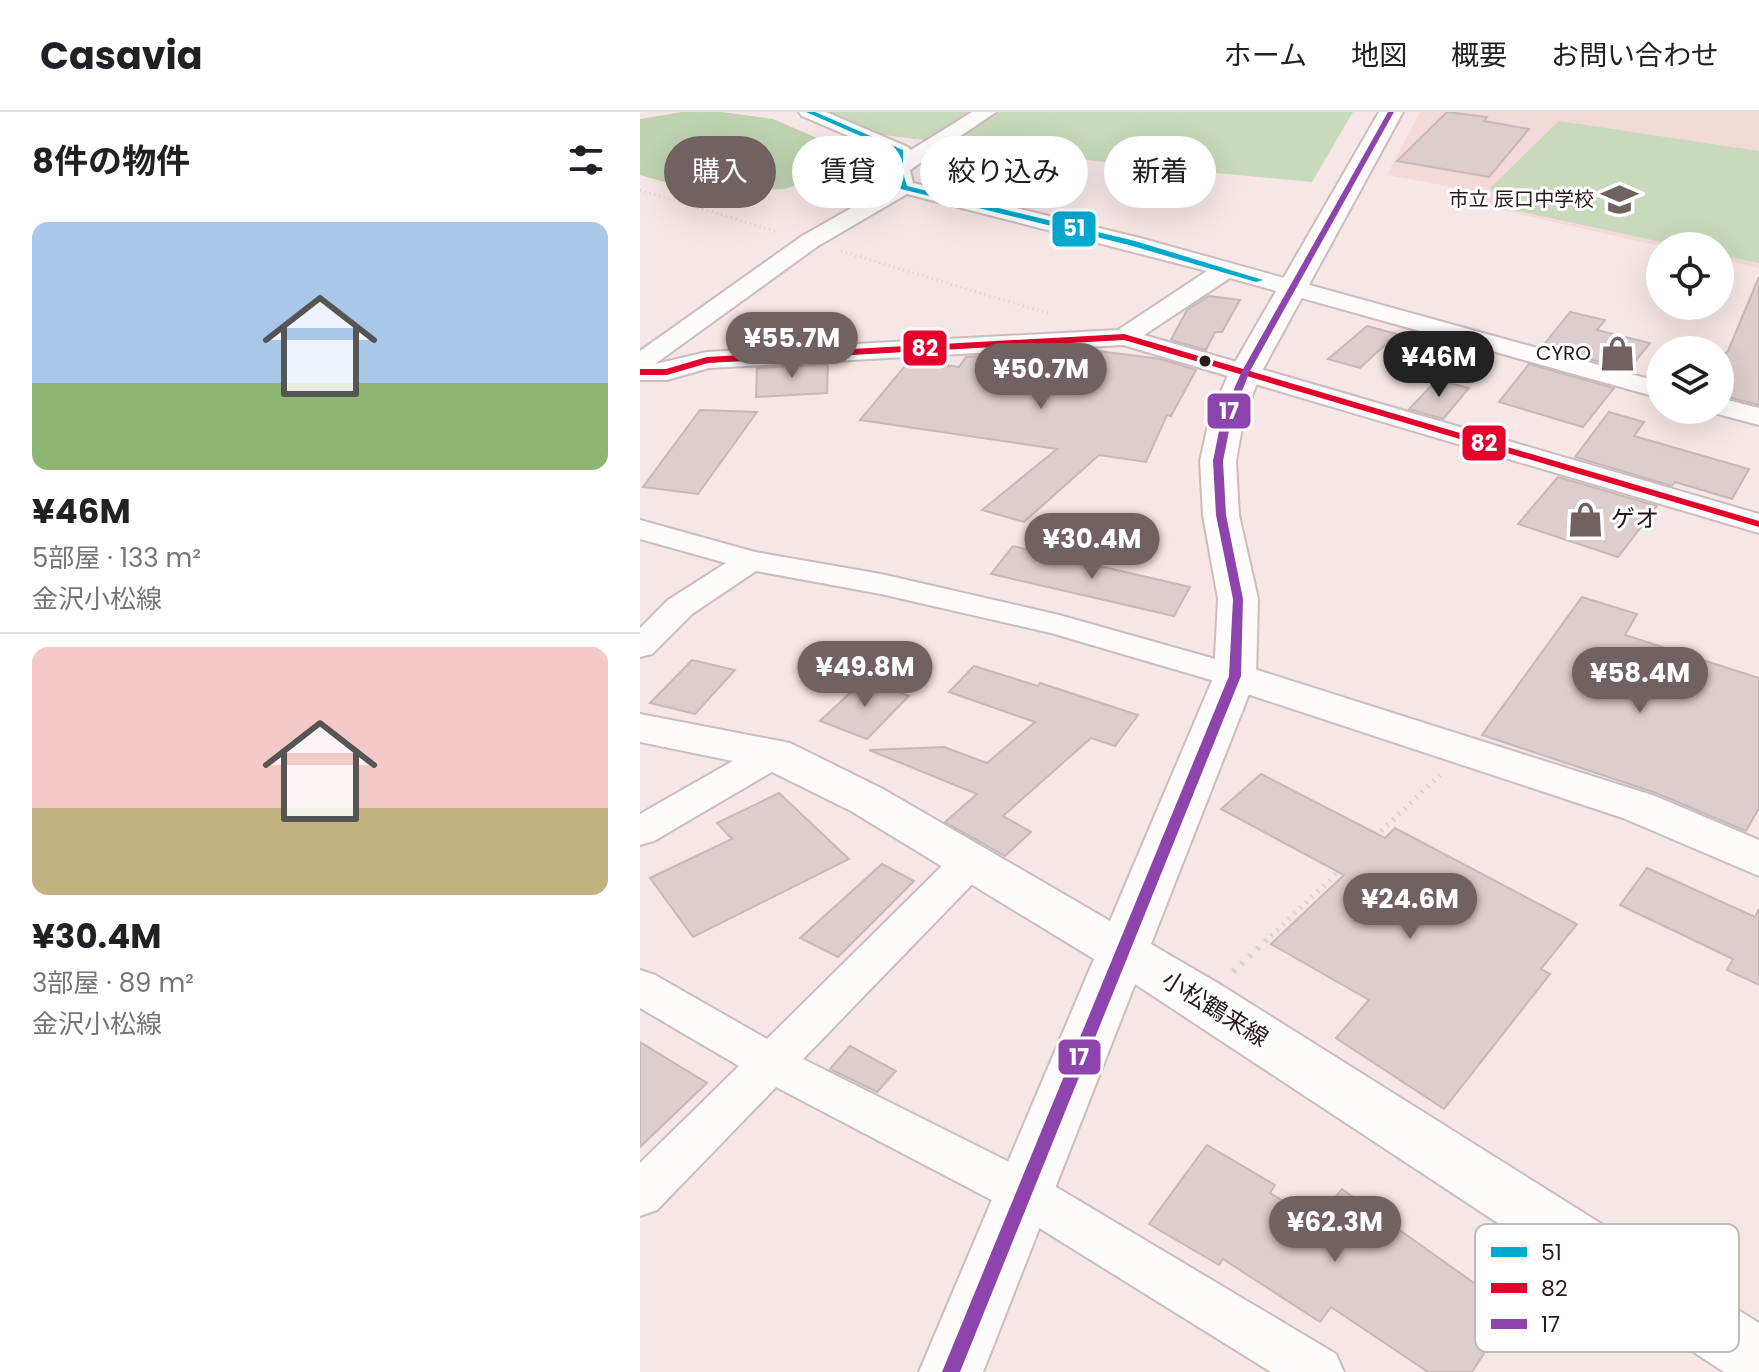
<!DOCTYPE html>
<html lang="ja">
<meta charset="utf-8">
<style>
body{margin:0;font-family:Poppins,"Noto Sans JP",sans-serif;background:#f2f2f2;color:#202124;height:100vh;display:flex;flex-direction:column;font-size:30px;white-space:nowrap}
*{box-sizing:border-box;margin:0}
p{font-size:26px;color:#757577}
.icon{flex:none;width:44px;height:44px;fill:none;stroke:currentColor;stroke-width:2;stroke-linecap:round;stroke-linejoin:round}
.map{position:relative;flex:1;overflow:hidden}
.drawer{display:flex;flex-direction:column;background:#fff;width:640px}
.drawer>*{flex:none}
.top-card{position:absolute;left:24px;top:24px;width:760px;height:72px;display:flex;gap:16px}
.buttons{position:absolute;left:1006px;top:120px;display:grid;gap:16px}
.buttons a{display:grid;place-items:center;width:88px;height:88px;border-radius:50%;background:#fff;box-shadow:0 8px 32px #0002;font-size:40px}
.price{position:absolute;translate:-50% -68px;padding:0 18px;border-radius:28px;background:#716161;color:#fff;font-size:26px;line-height:52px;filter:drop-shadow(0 2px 4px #0008)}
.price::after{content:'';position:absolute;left:50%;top:48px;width:24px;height:18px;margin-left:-12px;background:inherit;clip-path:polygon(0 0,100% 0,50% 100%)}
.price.on{background:#222;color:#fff}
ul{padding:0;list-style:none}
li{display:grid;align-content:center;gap:16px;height:424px;padding:0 32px}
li+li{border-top:2px solid #e0e0e0}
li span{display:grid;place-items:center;height:248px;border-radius:16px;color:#555}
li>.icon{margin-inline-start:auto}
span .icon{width:144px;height:144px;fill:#fffc;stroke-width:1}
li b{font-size:34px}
h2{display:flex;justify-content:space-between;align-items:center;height:96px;padding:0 32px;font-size:34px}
.tag{padding:0 28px;border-radius:36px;background:#fff;box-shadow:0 8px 32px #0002;font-size:28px;line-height:72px}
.tag.on{background:#716161;color:#fff}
header{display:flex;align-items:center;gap:48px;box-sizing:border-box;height:112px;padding:0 40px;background:#fff;border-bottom:2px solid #e0e0e0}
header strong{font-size:38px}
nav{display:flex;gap:44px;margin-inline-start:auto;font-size:28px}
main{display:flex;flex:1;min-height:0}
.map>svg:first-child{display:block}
</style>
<header>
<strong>Casavia</strong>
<nav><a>ホーム</a><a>地図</a><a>概要</a><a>お問い合わせ</a></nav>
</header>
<main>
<section class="drawer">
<h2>8件の物件<svg class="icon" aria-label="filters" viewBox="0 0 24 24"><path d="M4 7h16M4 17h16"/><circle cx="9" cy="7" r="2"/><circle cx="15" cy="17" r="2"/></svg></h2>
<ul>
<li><span style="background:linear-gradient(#a9c7e8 65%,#8fb573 0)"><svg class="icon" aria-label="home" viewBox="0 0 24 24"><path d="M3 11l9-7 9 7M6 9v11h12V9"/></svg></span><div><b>¥46M</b><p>5部屋 · 133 m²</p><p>金沢小松線</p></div></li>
<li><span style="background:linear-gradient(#f6c9c9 65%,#c2b280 0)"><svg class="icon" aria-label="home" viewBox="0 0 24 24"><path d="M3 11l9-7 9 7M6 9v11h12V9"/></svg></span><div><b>¥30.4M</b><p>3部屋 · 89 m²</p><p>金沢小松線</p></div></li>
</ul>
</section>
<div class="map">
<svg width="1119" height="1260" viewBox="0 0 1119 1260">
<rect width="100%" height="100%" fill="#f6e6e6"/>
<path fill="#f3d9d8" d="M 780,0 L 1119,0 L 1119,156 L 1080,147 L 1080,134 L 1020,134 L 853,96 L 829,78 L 747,63 Z"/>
<g fill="#c8dabb">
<path d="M 158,0 L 713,0 L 672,70 L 479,52 L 244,23 Z"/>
<path d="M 919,9 L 1119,39 L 1119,151 L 1080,143 L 1080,134 L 1040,134 L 865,96 L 850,76 Z"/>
</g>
<path fill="#bfd3b0" d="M 42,0 L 82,0 L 133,7 L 200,36 L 208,58 L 144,77 L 63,81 L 0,63 L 0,7 Z"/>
<g fill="#ddcdcd" stroke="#c7b7b7" stroke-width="2">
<path d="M 807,0 L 847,5 L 844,9 L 889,17 L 849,65 L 757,49 Z"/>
<path d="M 1119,165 L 1119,293 L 1080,283 L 1080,245 L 1088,239 Z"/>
<path d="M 569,184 L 600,188 L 582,220 L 575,220 L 566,238 L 531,228 L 547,198 Z"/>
<path d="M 930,200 L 965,208 L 957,218 L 1010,231 L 988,258 L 903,234 Z"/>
<path d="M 727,214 L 757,222 L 720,256 L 688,247 Z"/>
<path d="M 450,238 L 521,247 L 556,258 L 531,304 L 527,303 L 506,350 L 459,343 L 384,410 L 342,398 L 417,337 L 220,308 L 270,248 L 319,255 L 326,245 L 378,242 L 424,248 L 430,239 Z"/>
<path d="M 188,252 L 187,281 L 116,285 L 117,256 Z"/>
<path d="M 889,252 L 974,276 L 943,315 L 859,290 Z"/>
<path d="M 797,268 L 829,276 L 803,307 L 769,297 Z"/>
<path d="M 60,298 L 117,300 L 58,382 L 3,375 Z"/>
<path d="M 969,300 L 1004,310 L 994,324 L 1109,357 L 1092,387 L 1035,370 L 1032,374 L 935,345 Z"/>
<path d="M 918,365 L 1017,394 L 978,445 L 878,412 Z"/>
<path d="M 373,434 L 550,475 L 534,504 L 351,462 Z"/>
<path d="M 942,485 L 997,502 L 985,523 L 1119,566 L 1119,696 L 1106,719 L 1016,681 L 842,623 Z"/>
<path d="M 52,548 L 95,558 L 55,602 L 10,591 Z"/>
<path d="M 334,554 L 398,574 L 400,571 L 498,603 L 475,634 L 451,626 L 363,704 L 391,720 L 365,744 L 305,710 L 337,682 L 229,638 L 304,635 L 347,651 L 395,610 L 309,580 Z"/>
<path d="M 224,568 L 269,584 L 227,627 L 180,609 Z"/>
<path d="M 621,662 L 745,726 L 755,716 L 937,812 L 901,857 L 910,862 L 804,997 L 696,926 L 729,888 L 631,832 L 704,763 L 581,697 Z"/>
<path d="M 139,681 L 209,747 L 53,825 L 10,766 L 92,727 L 77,711 Z"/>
<path d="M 242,752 L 274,769 L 198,845 L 160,826 Z"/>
<path d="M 1007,756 L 1115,805 L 1119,797 L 1119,873 L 1087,858 L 1093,847 L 980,793 Z"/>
<path d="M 0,930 L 67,971 L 0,1035 Z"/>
<path d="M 210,934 L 256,959 L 237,980 L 190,957 Z"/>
<path d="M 567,1033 L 635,1073 L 630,1081 L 676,1108 L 702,1077 L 872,1198 L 832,1260 L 788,1260 L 691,1195 L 680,1210 L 583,1147 L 579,1153 L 509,1112 Z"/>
</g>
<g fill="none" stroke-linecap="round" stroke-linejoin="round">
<defs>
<g id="street">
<path d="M 159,0 L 186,0 L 268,35 L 271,38 L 332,0 L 356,0 L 270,58 L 273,71 L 500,126 L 1020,270 L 1020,286 L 590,166 L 504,223 L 1119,402 L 1119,421 L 483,233 L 69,256 L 27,268 L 0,268 L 0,239 L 162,124 L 252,73 L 248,61 L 250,42 L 162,4 ZM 267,82 L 567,159 L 478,218 L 67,240 L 15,252 L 178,134 Z"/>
<path d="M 1080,286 L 1119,296 L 1119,313 L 1070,300 L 1080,298 Z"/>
<path d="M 0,408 L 115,440 L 241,462 L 419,503 L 607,556 L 612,564 L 607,572 L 595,575 L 411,521 L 241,482 L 116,459 L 52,502 L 12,542 L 0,545 L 0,516 L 28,488 L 86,451 L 0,427 Z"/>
<path d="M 134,630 L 147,633 L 152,642 L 147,651 L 14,729 L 0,733 L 0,702 L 121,633 Z"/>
<path d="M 330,736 L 344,740 L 350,750 L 344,760 L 163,947 L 401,1066 L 696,1242 L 704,1260 L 631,1260 L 367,1096 L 136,975 L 17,1098 L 0,1104 L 0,1051 L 99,954 L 0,896 L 0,858 L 15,863 L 127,927 L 316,740 Z"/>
</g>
<path id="secondary" d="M 595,551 L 1015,684 L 1119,728 L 1119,764 L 983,706 L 580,573 L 574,564 L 580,555 Z"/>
<path id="primary" d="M 739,0 L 763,0 L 622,259 L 604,304 L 596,349 L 599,403 L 618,487 L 616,564 L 511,832 L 581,873 L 1119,1211 L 1119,1260 L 1084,1260 L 495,872 L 343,1260 L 279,1260 L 454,847 L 211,699 L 122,655 L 0,630 L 0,602 L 150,631 L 243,677 L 470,809 L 574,564 L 578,487 L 563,403 L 560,349 L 570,304 L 590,259 Z"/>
</defs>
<use href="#street" stroke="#ccbcbc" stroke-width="4"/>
<use href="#secondary" stroke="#ccbcbc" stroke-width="4"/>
<use href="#primary" stroke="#ccbcbc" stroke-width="4"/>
<g stroke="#d7d2d2" stroke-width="3" stroke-dasharray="1 4" stroke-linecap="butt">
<path d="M 0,78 L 138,120"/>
<path d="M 201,139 L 410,202"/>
</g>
<path stroke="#d7d2d2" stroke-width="5" stroke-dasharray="2 6" stroke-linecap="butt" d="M 631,824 L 800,663"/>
<path stroke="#d7d2d2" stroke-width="6" stroke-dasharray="3 8" stroke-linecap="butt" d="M 593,860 L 633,822"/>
<use href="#street" fill="#fefbfb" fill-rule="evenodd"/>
<use href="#secondary" fill="#fefbfb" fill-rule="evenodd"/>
<use href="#primary" fill="#fefbfb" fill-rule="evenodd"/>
<defs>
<path id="bus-1" d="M 166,0 L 175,0 L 263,38 L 263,61 L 267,74 L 495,129 L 623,168 L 616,170 L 489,133 L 261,77 L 255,61 L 257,40 Z"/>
<path id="bus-2" d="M 484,222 L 1119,409 L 1119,415 L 484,228 L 68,251 L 27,263 L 0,263 L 0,257 L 26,257 L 67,245 Z"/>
<path id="bus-3" d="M 748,0 L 754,0 L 610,259 L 592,304 L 583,349 L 586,403 L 603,487 L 601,564 L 320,1260 L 302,1260 L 589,564 L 593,487 L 576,403 L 573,349 L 582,304 L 602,259 Z"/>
</defs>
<use href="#bus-1" stroke="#fff" stroke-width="6"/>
<use href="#bus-2" stroke="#fff" stroke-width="6"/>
<use href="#bus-3" stroke="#fff" stroke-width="6"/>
<use href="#bus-1" fill="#00a9ce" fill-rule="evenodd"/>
<use href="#bus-2" fill="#e4002b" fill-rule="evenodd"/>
<use href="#bus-3" fill="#8e44ad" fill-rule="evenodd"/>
</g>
<defs>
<symbol id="school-bare" viewBox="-9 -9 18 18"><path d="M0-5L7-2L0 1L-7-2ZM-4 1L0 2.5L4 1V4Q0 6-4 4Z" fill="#716161" stroke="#fff" stroke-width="2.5" paint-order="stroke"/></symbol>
<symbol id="shop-bare" viewBox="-9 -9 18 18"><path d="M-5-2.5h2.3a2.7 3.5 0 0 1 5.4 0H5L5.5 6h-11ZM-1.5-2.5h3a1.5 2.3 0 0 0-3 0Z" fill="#716161" stroke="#fff" stroke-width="2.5" paint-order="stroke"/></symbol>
</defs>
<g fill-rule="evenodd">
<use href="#school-bare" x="954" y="62" width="51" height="51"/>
<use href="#shop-bare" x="952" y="216" width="51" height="51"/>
<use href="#shop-bare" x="920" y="382" width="51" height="51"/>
</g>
<circle fill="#2a1919" stroke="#fff" stroke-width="3" cx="565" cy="249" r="7"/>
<g text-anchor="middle" stroke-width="6" stroke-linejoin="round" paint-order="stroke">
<g font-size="20" fill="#2a1919" stroke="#fff" text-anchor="end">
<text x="954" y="94">市立 辰口中学校</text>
<text x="951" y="248">CYRO</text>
</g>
<g font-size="24" fill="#2a1919" stroke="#fff" text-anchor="start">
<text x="971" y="415">ゲオ</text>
</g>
<g font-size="24" fill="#2a1919" stroke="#fff">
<text transform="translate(575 897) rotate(32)" y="8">小松鶴来線</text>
</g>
</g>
<rect x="835" y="1112" width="264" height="128" rx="12" fill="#fff" stroke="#bfbaba" stroke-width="2"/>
<rect x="851" y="1135" width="36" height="10" fill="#00a9ce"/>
<rect x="851" y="1171" width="36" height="10" fill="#e4002b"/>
<rect x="851" y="1207" width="36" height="10" fill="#8e44ad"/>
<g font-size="22" fill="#2a1919">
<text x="901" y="1148">51</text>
<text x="901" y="1184">82</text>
<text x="901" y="1220">17</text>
</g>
<g stroke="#fff" stroke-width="3">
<rect x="411" y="98" width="46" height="38" rx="8" fill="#00a9ce"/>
<rect x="262" y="217" width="46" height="38" rx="8" fill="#e4002b"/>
<rect x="566" y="280" width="46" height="38" rx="8" fill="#8e44ad"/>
<rect x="821" y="312" width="46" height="38" rx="8" fill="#e4002b"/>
<rect x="417" y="926" width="45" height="38" rx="8" fill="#8e44ad"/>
</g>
<g font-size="22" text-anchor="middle" font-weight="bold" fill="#fff">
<text x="434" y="124">51</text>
<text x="285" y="244">82</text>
<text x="589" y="307">17</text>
<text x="844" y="339">82</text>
<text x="439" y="953">17</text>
</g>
</svg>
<div class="buttons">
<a><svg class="icon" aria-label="locate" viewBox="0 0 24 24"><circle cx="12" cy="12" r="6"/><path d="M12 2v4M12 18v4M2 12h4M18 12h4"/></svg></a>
<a><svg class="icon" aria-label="layers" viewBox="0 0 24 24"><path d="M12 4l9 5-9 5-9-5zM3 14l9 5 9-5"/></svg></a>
</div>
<b class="price" style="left:152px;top:268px">¥55.7M</b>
<b class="price on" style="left:799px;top:287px">¥46M</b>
<b class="price" style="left:401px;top:299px">¥50.7M</b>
<b class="price" style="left:452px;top:469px">¥30.4M</b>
<b class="price" style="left:225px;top:597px">¥49.8M</b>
<b class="price" style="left:1000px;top:603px">¥58.4M</b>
<b class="price" style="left:770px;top:829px">¥24.6M</b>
<b class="price" style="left:695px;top:1152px">¥62.3M</b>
<div class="top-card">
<a class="tag on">購入</a>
<a class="tag">賃貸</a>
<a class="tag">絞り込み</a>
<a class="tag">新着</a>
</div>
</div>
</main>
